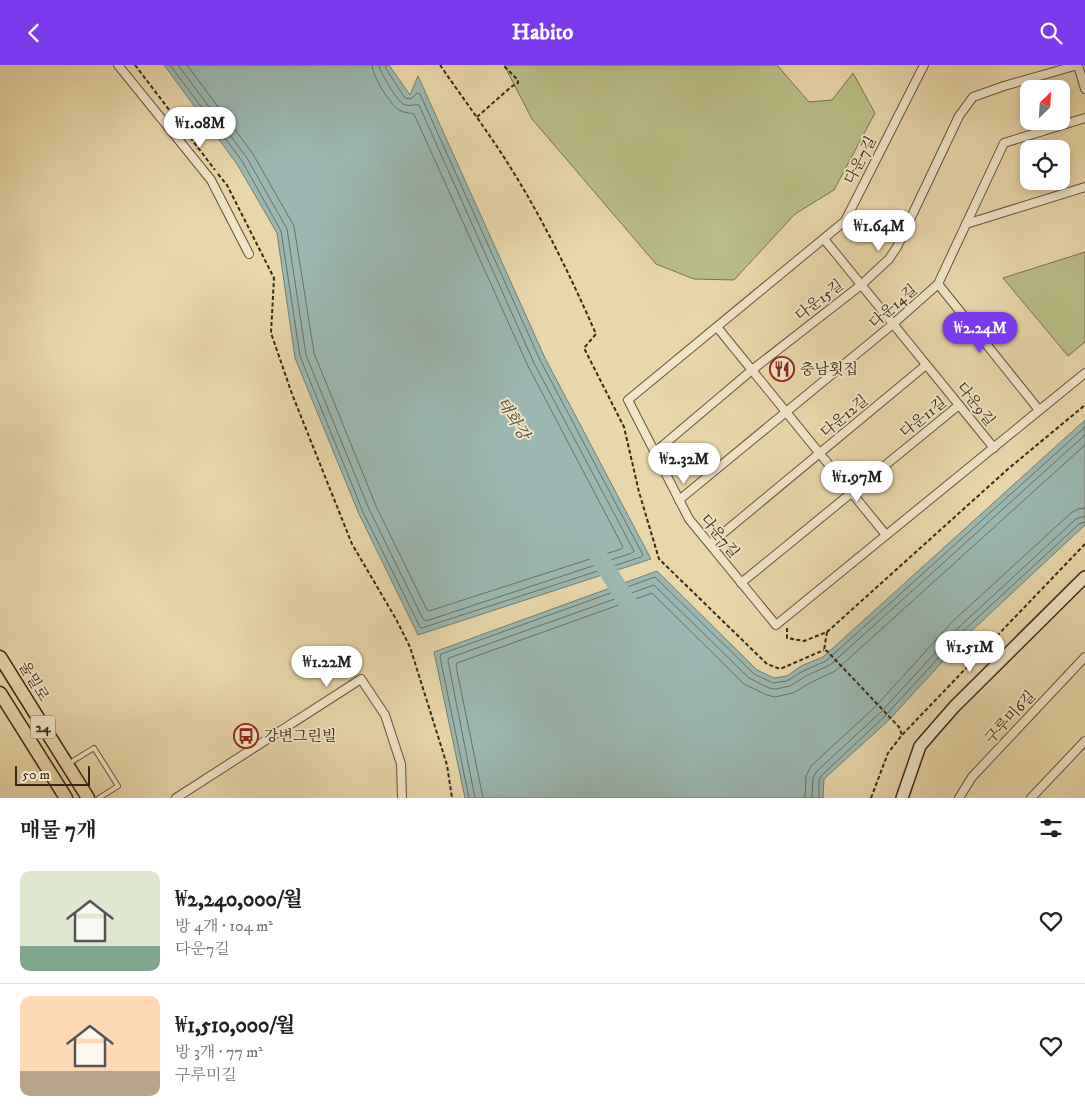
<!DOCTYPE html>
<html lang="ko">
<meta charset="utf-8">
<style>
body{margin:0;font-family:"IM FELL DW Pica","Noto Serif KR",serif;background:#f2f2f2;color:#202124;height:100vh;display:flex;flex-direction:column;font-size:19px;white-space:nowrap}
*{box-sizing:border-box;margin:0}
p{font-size:16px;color:#757577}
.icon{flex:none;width:28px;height:28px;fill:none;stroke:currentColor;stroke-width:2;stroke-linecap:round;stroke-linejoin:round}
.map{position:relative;height:733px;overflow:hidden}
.details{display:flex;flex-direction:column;background:#fff;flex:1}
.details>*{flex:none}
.needle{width:32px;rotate:25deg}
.fabs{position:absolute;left:1020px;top:15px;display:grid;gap:10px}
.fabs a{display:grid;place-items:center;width:50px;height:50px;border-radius:10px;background:#fff;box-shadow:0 2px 8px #0003;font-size:25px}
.scale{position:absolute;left:15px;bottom:12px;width:75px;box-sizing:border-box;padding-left:5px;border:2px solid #3b260f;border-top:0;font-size:14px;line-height:18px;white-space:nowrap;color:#3b260f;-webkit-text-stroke:4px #f1e5c7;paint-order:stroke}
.price{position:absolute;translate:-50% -42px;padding:0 11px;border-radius:18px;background:#fff;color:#222;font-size:16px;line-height:32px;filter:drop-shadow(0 1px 2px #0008)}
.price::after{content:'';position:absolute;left:50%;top:30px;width:15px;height:11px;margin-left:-8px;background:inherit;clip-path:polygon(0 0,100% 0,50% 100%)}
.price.selected{background:#7c3aed;color:#fff}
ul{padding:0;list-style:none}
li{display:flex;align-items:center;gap:15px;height:125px;padding:0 20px}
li+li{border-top:1px solid #e0e0e0}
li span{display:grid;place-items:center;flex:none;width:140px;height:100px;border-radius:10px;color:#555}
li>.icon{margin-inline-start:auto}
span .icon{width:60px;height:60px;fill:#fffc;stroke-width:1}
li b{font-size:21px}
h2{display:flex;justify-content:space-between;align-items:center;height:60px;padding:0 20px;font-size:21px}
header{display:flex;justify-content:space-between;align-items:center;height:65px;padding:0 20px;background:#7c3aed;color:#fff;font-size:22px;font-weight:800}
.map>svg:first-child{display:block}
</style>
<header><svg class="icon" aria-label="back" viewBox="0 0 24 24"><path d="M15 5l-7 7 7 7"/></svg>Habito<svg class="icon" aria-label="search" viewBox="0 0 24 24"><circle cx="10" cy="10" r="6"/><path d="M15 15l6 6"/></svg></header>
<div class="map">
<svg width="1085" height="733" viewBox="0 0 1085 733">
<rect width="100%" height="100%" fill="#ead7a9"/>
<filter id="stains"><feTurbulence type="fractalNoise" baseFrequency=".004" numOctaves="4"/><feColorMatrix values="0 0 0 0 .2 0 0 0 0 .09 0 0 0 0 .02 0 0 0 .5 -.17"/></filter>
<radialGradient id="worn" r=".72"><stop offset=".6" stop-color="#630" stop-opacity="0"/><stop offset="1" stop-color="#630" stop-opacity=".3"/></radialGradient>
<g fill="#babd86" stroke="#7a724a">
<path d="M 504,0 L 777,0 L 809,37 L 832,35 L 853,8 L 875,48 L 834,125 L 795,149 L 734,215 L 694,214 L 656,199 L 532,54 Z"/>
<path d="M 1085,187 L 1085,277 L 1068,291 L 1003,213 Z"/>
</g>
<g fill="#9ab8b1" stroke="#747e70">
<path d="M 164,0 L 389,0 L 410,30 L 418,11 L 545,293 L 651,494 L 418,570 L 359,449 L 295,293 L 277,168 L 237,99 Z"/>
<path d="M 1085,355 L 1085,460 L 966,571 L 889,655 L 824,714 L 823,733 L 465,733 L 434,587 L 657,506 L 757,605 L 774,613 L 787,611 L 801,601 L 823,592 Z"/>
</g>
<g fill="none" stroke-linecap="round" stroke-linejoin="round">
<g stroke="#6a6f60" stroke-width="1">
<path d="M 170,0 L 242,96 L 281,166 L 300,291 L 363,447 L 420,562 L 422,563 L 641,492 L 643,490 L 540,295 L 420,29 L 417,28 L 411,34 L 405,33 L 386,4 L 386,0"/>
<path d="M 178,0 L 247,93 L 287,164 L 306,290 L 369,444 L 423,554 L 426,556 L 632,488 L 634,486 L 534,298 L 419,40 C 414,39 408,42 403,39 C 396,34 380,8 379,0"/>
<path d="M 187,0 L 253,89 L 294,161 L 314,288 L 376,441 L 427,545 L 429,546 L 621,484 L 623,482 L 528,301 L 414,49 C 410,48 404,48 399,45 C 390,39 372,11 372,0"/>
<path d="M 469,733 L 440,592 L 441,589 L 655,512 L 754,609 L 773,618 L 787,616 L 803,606 L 826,596 L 1085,362"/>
<path d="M 475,733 L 448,596 L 449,593 L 654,520 L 749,613 L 769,623 L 776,624 L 790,621 L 806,611 L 830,600 L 1085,370"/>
<path d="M 483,733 L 456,601 L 457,598 L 652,528 L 744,619 L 767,630 L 775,632 L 793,628 L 810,618 L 835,606 L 1085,380"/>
<path d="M 805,733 L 806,711 L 811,701 L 876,641 L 952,557 L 1071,448 L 1078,444 L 1085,443"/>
<path d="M 812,733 L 813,713 L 817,706 L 881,647 L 958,563 L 1076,454 L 1085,451"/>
<path d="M 819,733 L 819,715 L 821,711 L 885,651 L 962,567 L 1079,459 L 1085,457"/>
</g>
<path stroke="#9ab8b1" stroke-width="18" d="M 596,487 L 629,540"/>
<defs>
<path id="lane" d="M 68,699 L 94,683 L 118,721 L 99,733"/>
<g id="street">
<path d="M 118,0 L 211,115 L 249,189"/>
<path d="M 924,0 L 845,156 L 628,335 L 689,454 L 776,560 L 1085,308"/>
<path d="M 1078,0 L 1085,24"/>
<path d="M 966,159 L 1085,122"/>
<path d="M 824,174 L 994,383"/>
<path d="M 938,219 L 1039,345"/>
<path d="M 717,262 L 886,470"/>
<path d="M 655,387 L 752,305 L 861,220 L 889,194 L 897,182 L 959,51 L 973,32 L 1004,21 L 1078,0"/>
<path d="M 679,435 L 893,259 L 938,219 L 1004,78 L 1085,53"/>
<path d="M 710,479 L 926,300"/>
<path d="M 741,518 L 959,340"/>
<path d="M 176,733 L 361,614 L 385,650 L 401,699 L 402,733"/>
<path d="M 959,733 L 972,712 L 1085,592"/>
<path d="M 1031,733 L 1085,676"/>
</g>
<path id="secondary" d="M 902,733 L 920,681 L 954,642 L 1085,512"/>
<g id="primary">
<path d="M 0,592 L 88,733"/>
<path d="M 0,628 L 66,733"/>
</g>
</defs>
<use href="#lane" stroke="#675236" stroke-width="6"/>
<use href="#street" stroke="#675236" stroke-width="10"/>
<use href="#secondary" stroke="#3b260f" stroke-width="14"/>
<use href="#primary" stroke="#3b260f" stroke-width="15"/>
<g stroke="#3b260f" stroke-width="2" stroke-dasharray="4 2.5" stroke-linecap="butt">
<path d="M 135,0 L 215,105"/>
<path d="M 440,0 C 462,32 486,64 507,97 C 542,152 570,210 596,269 L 584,283 L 624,362 L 639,427 L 659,494 L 767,599 L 780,604 L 824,585"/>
<path d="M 477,52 L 511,22 L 518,18 L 518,15 L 503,0"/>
<path d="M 218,109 L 227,120 L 274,213 L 271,268 L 292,329 L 352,479 L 396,554 L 410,582 L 447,700 L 452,733"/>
<path d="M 787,563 L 787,573 L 804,576 L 827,567 L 824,585 L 827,586 L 899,662 L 902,670"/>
<path d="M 827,567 L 1008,404 L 1085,340"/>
<path d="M 871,733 L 888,688 L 902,670 L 1085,479"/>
</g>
<use href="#lane" stroke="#f1e5c7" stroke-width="4"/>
<use href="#street" stroke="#f1e5c7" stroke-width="8"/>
<use href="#secondary" stroke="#f1e5c7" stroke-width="11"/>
<use href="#primary" stroke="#ead7a9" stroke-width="12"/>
</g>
<defs>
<symbol id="restaurant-ring" viewBox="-11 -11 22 22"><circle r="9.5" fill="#f1e5c7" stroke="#8f2418" stroke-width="1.5"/><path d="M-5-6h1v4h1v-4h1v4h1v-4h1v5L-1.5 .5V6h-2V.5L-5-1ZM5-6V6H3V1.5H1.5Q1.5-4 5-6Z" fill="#8f2418"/></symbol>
<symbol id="bus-ring" viewBox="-11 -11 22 22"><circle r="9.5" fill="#f1e5c7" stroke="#8f2418" stroke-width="1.5"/><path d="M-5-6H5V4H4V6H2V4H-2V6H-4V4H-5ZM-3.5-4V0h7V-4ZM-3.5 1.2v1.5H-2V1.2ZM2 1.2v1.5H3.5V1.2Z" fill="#8f2418"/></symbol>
</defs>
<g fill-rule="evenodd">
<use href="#restaurant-ring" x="768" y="290" width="28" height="28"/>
<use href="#bus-ring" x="232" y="657" width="28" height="28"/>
</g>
<g text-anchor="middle" stroke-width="4" stroke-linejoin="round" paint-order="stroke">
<rect fill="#f1e5c7" stroke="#725f46" stroke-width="1" x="30.5" y="650.5" width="25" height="23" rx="4"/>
<g font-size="14" font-weight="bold" fill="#3b260f">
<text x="43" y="667">24</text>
</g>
<g font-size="15" fill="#3b260f" stroke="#f1e5c7">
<text transform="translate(860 95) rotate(-63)" y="5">다운7길</text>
<text transform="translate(819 235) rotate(-38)" y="5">다운15길</text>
<text transform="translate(893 241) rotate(-41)" y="5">다운14길</text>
<text transform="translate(976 339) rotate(51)" y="5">다운9길</text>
<text transform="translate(844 351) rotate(-40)" y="5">다운12길</text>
<text transform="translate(923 352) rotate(-39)" y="5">다운11길</text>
<text transform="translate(720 471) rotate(50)" y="5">다운7길</text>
<text transform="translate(34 616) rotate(59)" y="5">울밀로</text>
<text transform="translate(1010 652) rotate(-47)" y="5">구루미6길</text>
</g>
<g font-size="15" fill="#3b260f" stroke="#f1e5c7" text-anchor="start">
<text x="800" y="309">충남횟집</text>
<text x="264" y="676">강변그린빌</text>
</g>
<g font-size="16" font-style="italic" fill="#534a38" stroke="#f1e5c7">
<text transform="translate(514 353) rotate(58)" y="6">태화강</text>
</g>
</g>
<rect width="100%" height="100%" filter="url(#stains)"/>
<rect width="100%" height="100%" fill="url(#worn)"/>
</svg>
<div class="fabs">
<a><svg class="needle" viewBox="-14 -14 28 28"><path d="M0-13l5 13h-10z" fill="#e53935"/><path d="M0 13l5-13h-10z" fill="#757577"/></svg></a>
<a><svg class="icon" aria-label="locate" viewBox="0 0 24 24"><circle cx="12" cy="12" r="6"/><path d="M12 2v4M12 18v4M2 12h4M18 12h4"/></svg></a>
</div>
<div class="scale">50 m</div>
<b class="price" style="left:200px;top:84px">₩1.08M</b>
<b class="price" style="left:879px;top:187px">₩1.64M</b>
<b class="price selected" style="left:980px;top:289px">₩2.24M</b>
<b class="price" style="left:684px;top:420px">₩2.32M</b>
<b class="price" style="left:857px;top:438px">₩1.97M</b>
<b class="price" style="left:970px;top:608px">₩1.51M</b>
<b class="price" style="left:327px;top:623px">₩1.22M</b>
</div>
<section class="details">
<h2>매물 7개<svg class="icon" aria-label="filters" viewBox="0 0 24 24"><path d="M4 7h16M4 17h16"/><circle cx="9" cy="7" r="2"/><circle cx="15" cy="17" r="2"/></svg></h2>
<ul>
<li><span style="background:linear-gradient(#dfe7d0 75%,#7fa58c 0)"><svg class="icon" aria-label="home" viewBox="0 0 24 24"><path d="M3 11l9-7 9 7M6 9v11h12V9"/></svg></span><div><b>₩2,240,000/월</b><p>방 4개 · 104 m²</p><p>다운7길</p></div><svg class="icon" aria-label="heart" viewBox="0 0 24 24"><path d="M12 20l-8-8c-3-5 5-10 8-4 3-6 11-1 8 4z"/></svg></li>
<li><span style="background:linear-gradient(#ffd9b3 75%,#b9a48a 0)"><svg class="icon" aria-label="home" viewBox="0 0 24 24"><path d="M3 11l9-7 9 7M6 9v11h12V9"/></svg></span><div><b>₩1,510,000/월</b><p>방 3개 · 77 m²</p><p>구루미길</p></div><svg class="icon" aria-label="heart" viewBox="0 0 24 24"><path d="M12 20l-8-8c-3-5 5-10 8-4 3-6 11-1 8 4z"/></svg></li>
</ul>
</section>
